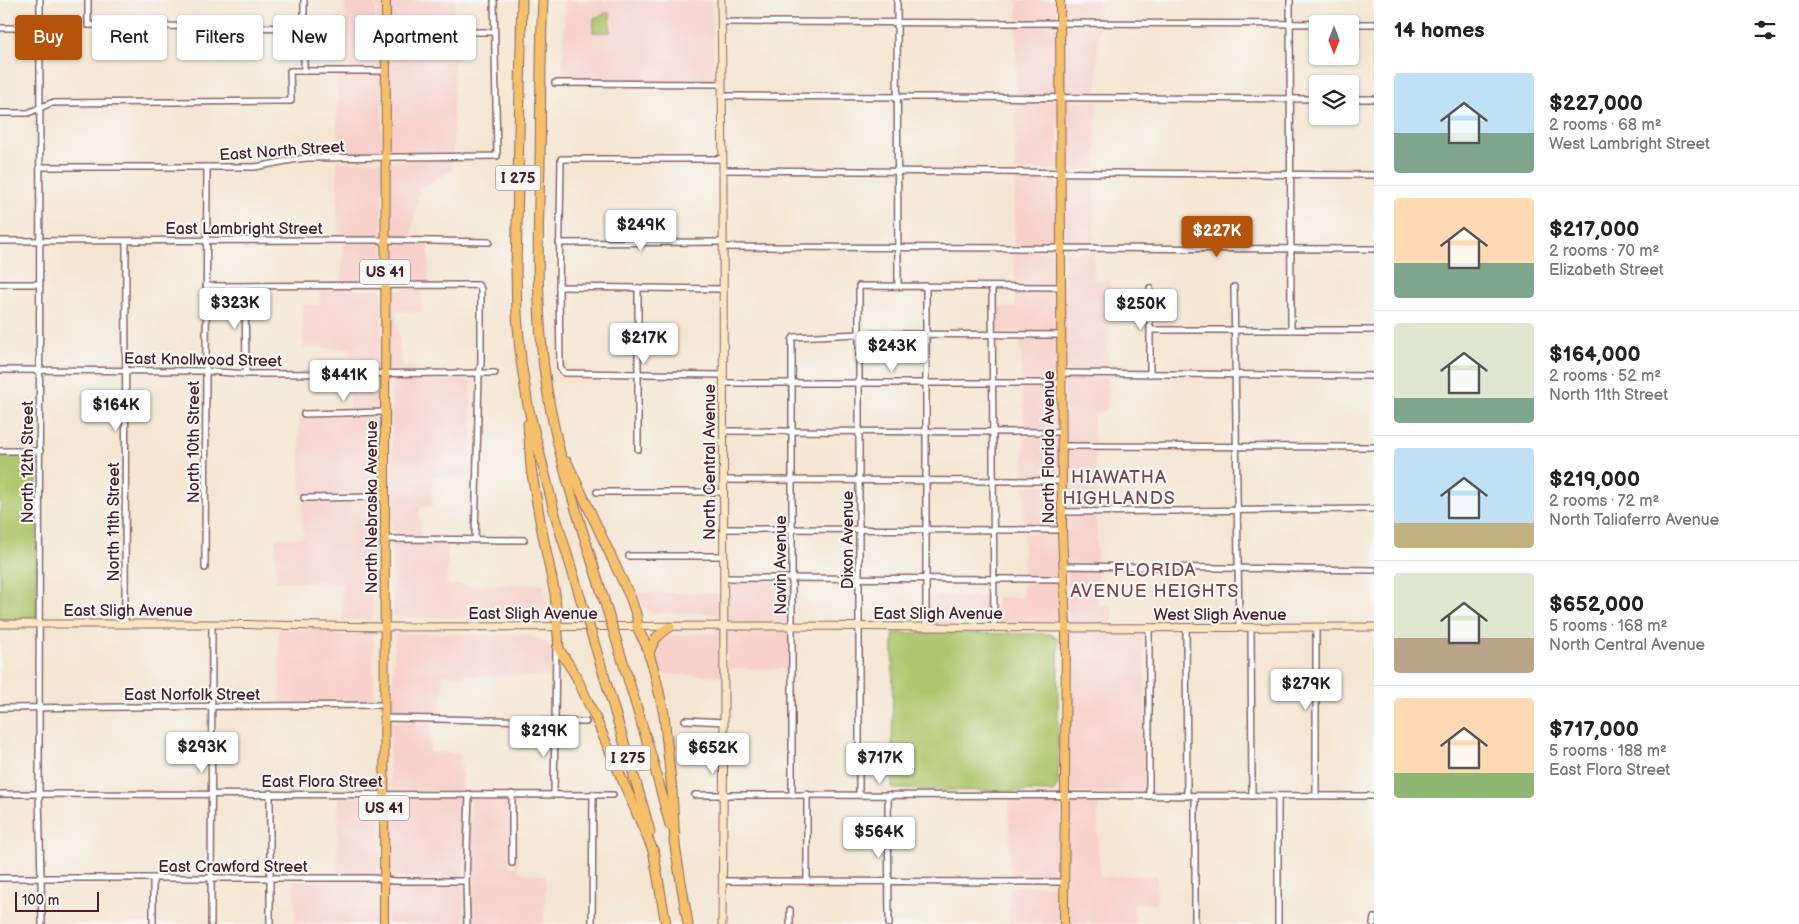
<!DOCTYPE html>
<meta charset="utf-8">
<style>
body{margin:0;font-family:"Balsamiq Sans",sans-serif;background:#f2f2f2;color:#222;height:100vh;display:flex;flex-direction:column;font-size:19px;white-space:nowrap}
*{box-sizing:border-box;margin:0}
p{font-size:16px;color:#767676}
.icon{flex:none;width:28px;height:28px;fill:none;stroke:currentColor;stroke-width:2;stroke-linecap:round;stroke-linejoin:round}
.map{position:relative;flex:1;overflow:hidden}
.sheet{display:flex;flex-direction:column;background:#fff;width:425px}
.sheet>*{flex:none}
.guide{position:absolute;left:15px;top:15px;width:475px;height:45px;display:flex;gap:10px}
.needle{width:32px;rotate:180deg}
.controls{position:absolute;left:1309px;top:15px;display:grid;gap:10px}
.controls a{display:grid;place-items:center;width:50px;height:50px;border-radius:5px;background:#fff;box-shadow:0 1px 4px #0004;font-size:25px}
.scale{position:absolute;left:15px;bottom:12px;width:84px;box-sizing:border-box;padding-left:5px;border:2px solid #4a1f2b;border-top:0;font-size:14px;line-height:18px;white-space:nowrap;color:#4a1f2b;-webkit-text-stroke:4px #f6f6f2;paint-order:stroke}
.price{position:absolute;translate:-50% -42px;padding:0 11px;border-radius:5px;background:#fff;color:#222;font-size:16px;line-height:32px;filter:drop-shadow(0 1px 2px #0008)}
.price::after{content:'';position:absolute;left:50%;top:30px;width:15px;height:11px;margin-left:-8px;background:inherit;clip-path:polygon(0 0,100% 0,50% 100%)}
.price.current{background:#b45309;color:#fff}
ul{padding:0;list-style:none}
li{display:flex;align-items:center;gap:15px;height:125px;padding:0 20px}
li+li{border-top:1px solid #e0e0e0}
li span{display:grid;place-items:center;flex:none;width:140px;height:100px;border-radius:5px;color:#555}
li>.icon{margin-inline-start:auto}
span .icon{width:60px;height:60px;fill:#fffc;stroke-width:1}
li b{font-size:21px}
h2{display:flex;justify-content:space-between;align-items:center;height:60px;padding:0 20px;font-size:21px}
.chip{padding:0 18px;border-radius:5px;background:#fff;box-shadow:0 1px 4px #0004;font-size:18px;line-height:45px}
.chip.current{background:#b45309;color:#fff}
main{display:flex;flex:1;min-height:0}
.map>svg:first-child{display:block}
</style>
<main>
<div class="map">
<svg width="1374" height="924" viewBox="0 0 1374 924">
<rect width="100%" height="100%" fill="#f6f6f2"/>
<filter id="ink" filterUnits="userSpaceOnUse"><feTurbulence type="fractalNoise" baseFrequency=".02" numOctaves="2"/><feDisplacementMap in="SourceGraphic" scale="10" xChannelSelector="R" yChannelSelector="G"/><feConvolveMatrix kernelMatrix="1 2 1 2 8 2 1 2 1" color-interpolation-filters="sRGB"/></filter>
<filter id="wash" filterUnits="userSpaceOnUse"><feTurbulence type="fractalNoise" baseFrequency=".0096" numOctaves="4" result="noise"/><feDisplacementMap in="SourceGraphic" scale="20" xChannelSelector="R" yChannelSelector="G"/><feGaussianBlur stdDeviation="1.12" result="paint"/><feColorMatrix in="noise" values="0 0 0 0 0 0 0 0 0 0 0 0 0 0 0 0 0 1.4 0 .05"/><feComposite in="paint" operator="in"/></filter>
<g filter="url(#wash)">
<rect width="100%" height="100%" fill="#f4e6d3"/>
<g fill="#f7d0ca">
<rect x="345" y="0" width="30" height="68"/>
<path d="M 377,0 L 383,0 L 382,68 L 377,68 Z"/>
<path d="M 388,0 L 455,0 L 454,29 L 388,29 Z"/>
<path d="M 565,0 L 712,0 L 713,82 L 562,81 Z"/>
<rect x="1017" y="0" width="40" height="19"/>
<rect x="1063" y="0" width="36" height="19"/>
<rect x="1016" y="26" width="41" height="68"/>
<path d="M 1063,26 L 1099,26 L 1097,95 L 1063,94 Z"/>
<path d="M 388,36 L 454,36 L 453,153 L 388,154 Z"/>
<rect x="337" y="74" width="45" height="80"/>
<path d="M 1016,101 L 1057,101 L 1058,170 L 1015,170 Z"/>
<path d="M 1063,101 L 1097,101 L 1095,170 L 1064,170 Z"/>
<path d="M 452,160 L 452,170 L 421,188 L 415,210 L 412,232 L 413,238 L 388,237 L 388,161 Z"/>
<path d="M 337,161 L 382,161 L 382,237 L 338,237 Z"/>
<path d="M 1015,176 L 1058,176 L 1058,245 L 1014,245 Z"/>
<path d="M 1064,176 L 1095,177 L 1094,245 L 1064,245 Z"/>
<path d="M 343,244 L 382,244 L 382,283 L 342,283 Z"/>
<path d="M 388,244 L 429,245 L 429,283 L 388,283 Z"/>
<path d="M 1014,252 L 1058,252 L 1059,284 L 1014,284 Z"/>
<path d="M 1064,252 L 1094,252 L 1094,280 L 1110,281 L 1108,370 L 1064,370 Z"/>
<path d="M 320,289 L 382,290 L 382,370 L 350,370 L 351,351 L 349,348 L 303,348 L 302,305 L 320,305 Z"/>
<path d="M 388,290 L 421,290 L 421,312 L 396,311 L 402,366 L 441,370 L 388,370 Z"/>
<path d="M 1059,290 L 1059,332 L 995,331 L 995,308 L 1015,307 L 1015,291 Z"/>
<path d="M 1020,338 L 1059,338 L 1058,380 L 1022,380 Z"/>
<path d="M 1064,376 L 1108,377 L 1107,410 L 1093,414 L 1095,443 L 1065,443 Z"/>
<path d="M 350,377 L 382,377 L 382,408 L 349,409 Z"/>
<path d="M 392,381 L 471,381 L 472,476 L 432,476 L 432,507 L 420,507 L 420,536 L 392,536 Z"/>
<path d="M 1022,387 L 1058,387 L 1059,429 L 1024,429 Z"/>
<path d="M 299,413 L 301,413 L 302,417 L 382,415 L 382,467 L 377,467 L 376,494 L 302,495 L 301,498 Z"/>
<rect x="1024" y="436" width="35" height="42"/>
<path d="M 1065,449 L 1095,449 L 1096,508 L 1065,508 Z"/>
<path d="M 1059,484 L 1059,527 L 1024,527 L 1024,485 Z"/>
<path d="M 376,500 L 372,619 L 342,620 L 342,585 L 340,582 L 276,582 L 275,538 L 303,537 L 302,501 Z"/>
<path d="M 1065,515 L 1096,515 L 1097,563 L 1067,562 Z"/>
<path d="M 1024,533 L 1059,533 L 1061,575 L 1023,576 Z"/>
<path d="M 392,542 L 447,543 L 447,585 L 544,584 L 547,609 L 541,615 L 504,618 L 393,617 Z"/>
<path d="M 1067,569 L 1097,569 L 1098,605 L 1112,606 L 1112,625 L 1069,625 Z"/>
<path d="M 726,581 L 790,581 L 790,622 L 726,623 Z"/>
<path d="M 1023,582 L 1062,582 L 1063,625 L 997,624 L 997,597 L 1023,598 Z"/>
<path d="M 720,589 L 721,623 L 716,623 L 716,614 L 648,612 L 635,593 L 720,593 Z"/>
<path d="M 929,596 L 991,597 L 991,624 L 929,624 Z"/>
<path d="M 278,629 L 333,630 L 337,635 L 373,632 L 374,701 L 280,702 Z"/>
<path d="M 716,629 L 721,629 L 721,676 L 661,674 L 655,645 L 660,640 L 665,636 L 716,633 Z"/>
<path d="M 727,629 L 790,629 L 790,669 L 730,668 L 727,676 Z"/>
<path d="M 1143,631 L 1145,674 L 1144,792 L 1067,792 L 1069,632 Z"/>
<path d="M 399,633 L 528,635 L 544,641 L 553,651 L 552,677 L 442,675 L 444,716 L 391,715 L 395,635 Z"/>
<path d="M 391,722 L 431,723 L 430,752 L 461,754 L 463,790 L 389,790 Z"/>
<path d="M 338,797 L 377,797 L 381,799 L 381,876 L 337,875 Z"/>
<path d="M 387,797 L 466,797 L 463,878 L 387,877 Z"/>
<path d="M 471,797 L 509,797 L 509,866 L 515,866 L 515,797 L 516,797 L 518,872 L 546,876 L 544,924 L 470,924 L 468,881 Z"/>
<path d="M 1009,799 L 1061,799 L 1061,879 L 1010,879 Z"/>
<path d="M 1067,799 L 1098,799 L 1098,836 L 1100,877 L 1158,875 L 1156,904 L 1133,904 L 1136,924 L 1067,924 Z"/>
<path d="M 294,881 L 381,882 L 381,924 L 295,924 Z"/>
<path d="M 387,883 L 463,885 L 464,924 L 387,924 Z"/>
<path d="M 1010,886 L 1061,886 L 1061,924 L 1009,924 Z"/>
</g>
<g fill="#aec76d" stroke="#7c734c">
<path d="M 604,13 L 610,13 L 610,32 L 593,32 L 594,18 L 602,16 Z"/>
<path d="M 0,454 L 37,454 L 36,621 L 0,621 Z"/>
<path d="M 893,633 L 1051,634 L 1058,639 L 1058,782 L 1057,787 L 1053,792 L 892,789 Z"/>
</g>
</g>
<g filter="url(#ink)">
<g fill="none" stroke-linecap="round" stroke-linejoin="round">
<defs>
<g id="street">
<path d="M 40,0 L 39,794 L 42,924"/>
<path d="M 88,0 L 88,25 L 304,28"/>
<path d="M 897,0 L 898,286"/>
<path d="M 1290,0 L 1291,330"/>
<path d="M 721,22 L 1374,24"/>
<path d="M 0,28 L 39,28"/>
<path d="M 385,32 L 494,32"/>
<path d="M 304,71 L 304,0"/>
<path d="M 555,83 L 722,84"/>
<path d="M 722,96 L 1318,99"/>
<path d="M 1350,99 L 1374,99"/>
<path d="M 0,113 L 28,113 L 51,103 L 291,101 L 290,71 L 385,71"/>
<path d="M 40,167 L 254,167 C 273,165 289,159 308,158 L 497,156 L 494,0"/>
<path d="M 723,170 L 1374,175"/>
<path d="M 0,241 L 378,240 L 489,242"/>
<path d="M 559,243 L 723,242"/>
<path d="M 723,247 L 1374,249"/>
<path d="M 0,284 L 40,284"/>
<path d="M 206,286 L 478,285 L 481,289 L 481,364 L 479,373 L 475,540"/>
<path d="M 245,286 L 246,374"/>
<path d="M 926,286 L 926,627"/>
<path d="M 559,287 L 723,289"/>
<path d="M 992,287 L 994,627"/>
<path d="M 1234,287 L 1239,627"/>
<path d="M 638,288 L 638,449"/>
<path d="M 1150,288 L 1150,374"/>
<path d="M 1151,330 L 1374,330"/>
<path d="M 0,370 L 205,371 L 246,374 L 495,373"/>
<path d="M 1061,373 L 1374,376"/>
<path d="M 723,375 L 564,373 L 560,367 L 559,287 L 561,159 L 723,159"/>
<path d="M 723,383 L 1061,383"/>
<path d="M 304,414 L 385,412"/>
<path d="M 723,431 L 1062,432"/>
<path d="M 1062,446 L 1374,447"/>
<path d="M 0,451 L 40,451"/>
<path d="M 723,480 L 1062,481"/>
<path d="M 597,492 L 723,492"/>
<path d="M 304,498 L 385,497"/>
<path d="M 1062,512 L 1374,509"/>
<path d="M 723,529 L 1062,530"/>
<path d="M 384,539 L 524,540"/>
<path d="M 629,556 L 723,556"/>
<path d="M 1064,566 L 1374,570"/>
<path d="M 205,568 L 207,167"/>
<path d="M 723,578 L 1064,579"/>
<path d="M 125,624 L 126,241"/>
<path d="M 1251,627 L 1252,796"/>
<path d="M 1186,628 L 1187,796"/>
<path d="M 0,708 L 385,705"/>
<path d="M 385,718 L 586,722"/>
<path d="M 685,720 L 724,722"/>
<path d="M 270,793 L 270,924"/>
<path d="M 0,794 L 613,795"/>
<path d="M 554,794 L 556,647"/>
<path d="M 807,794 L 807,881"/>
<path d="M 695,795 L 1374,796"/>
<path d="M 792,795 L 792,340 L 794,337 L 859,334 L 1062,335"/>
<path d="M 859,795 L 859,286 L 1061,287"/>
<path d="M 888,795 L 889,924"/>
<path d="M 1149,796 L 1149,627"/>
<path d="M 1278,796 L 1278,924"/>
<path d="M 1316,796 L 1316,627"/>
<path d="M 512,863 L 512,794"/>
<path d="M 0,878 L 373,878 L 394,881 L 466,881"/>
<path d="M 723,881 L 1064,882"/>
<path d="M 790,910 L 790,924"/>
<path d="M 153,924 L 153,878"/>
<path d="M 211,924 L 212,624"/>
<path d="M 467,924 L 466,881 L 469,794"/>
<path d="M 592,924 L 593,794"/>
<path d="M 1195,924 L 1195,796"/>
<path d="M 1373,924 L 1374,918"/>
</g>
<g id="secondary">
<path d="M 721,0 L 723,170 L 724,722 L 722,924"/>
<path d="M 0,624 L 212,624 L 384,627 L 793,626 L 1066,628 L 1374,627"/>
</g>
<g id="primary">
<path d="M 1060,0 L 1062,530 L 1066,628 L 1064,924"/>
<path d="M 384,924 L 386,0"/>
</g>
<g id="highway">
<path d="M 522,0 L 516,269 L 517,315 L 521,361 L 528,406 L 554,511 L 581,600"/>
<path d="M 543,0 C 540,54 541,108 540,162 C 538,238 535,314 547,389 C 558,461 583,531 604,600"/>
<path d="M 528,424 L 531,468 L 541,526 L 555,594 L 559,649 L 576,676 L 595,717 L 655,855"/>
<path d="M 567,462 L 631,599 L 637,617 L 637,627 L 646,645 L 654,670 L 664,714 L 672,791 L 675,844"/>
<path d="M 649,656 C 651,642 658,634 670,627"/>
<path d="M 600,662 L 643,806 L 650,832"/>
<path d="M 623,662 L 652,758 L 670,825"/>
<path d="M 674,840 L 688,924"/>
<path d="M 653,850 L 666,924"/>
</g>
</defs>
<use href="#street" stroke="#866566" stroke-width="8"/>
<use href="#secondary" stroke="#866566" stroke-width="9"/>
<use href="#primary" stroke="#866566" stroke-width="10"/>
<use href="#highway" stroke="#866566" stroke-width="11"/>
<use href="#street" stroke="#fff" stroke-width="5"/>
<use href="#secondary" stroke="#fbe6c4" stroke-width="7"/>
<use href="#primary" stroke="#f6c06b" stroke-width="8"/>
<use href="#highway" stroke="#f6c06b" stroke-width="9"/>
<defs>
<g id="highway-bridge">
<path d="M 581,600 L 600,662"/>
<path d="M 604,600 L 623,662"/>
</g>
</defs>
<use href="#highway-bridge" stroke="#866566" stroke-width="11" stroke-linecap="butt"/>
<use href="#highway-bridge" stroke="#f6c06b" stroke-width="9"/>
</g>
</g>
<g text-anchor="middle" stroke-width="4.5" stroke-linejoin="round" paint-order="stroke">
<g fill="#f6f6f2" stroke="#7e6067" stroke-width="1">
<rect x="495.5" y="165.5" width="45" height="25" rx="4"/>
<rect x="360" y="259.5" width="50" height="25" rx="4"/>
<rect x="605.5" y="745.5" width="45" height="25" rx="4"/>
<rect x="359" y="795.5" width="50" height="25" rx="4"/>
</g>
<g font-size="15" font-weight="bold" fill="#4a1f2b">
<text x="518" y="183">I 275</text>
<text x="385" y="277">US 41</text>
<text x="628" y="763">I 275</text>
<text x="384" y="813">US 41</text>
</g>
<g font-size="16" fill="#4a1f2b" stroke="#f6f6f2">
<text transform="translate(282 150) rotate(-4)" y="6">East North Street</text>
<text x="244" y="234">East Lambright Street</text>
<text transform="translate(203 359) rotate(1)" y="6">East Knollwood Street</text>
<text transform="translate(193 442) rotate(-90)" y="6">North 10th Street</text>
<text transform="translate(1048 447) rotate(-90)" y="6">North Florida Avenue</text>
<text transform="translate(27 462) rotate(-90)" y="6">North 12th Street</text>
<text transform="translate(709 462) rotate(-90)" y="6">North Central Avenue</text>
<text transform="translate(371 507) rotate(-90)" y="6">North Nebraska Avenue</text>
<text transform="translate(113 522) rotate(-90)" y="6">North 11th Street</text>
<text transform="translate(847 540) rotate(-90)" y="6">Dixon Avenue</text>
<text transform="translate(780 565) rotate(-90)" y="6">Navin Avenue</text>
<text x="128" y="616">East Sligh Avenue</text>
<text x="533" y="619">East Sligh Avenue</text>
<text x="938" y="619">East Sligh Avenue</text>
<text x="1220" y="620">West Sligh Avenue</text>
<text x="192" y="700">East Norfolk Street</text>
<text x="322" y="787">East Flora Street</text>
<text x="233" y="872">East Crawford Street</text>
</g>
<g font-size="18" letter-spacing="1" fill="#7a4950" stroke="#f6f6f2">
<text x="1119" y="483">HIAWATHA<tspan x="1119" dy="21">HIGHLANDS</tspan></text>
<text x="1155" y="576">FLORIDA<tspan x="1155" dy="21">AVENUE HEIGHTS</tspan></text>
</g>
</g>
</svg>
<div class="controls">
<a><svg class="needle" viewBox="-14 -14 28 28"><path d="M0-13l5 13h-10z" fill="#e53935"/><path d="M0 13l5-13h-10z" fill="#767676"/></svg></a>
<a><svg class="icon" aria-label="layers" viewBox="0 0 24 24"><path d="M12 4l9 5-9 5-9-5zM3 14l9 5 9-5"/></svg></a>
</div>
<div class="scale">100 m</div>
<b class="price" style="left:641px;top:252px">$249K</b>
<b class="price current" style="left:1217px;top:258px">$227K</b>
<b class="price" style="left:235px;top:330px">$323K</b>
<b class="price" style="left:1141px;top:331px">$250K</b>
<b class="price" style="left:644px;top:365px">$217K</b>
<b class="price" style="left:892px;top:373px">$243K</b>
<b class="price" style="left:344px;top:402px">$441K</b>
<b class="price" style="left:116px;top:432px">$164K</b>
<b class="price" style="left:1306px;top:711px">$279K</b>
<b class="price" style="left:544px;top:758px">$219K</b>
<b class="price" style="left:202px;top:774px">$293K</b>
<b class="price" style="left:713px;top:775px">$652K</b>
<b class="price" style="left:880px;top:785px">$717K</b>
<b class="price" style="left:879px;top:859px">$564K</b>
<div class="guide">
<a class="chip current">Buy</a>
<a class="chip">Rent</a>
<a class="chip">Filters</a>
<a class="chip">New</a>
<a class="chip">Apartment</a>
</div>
</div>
<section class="sheet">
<h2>14 homes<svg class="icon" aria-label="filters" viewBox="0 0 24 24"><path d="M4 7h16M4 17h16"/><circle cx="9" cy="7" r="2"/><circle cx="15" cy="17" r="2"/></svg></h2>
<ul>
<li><span style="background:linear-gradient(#bfe0f5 60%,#7fa58c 0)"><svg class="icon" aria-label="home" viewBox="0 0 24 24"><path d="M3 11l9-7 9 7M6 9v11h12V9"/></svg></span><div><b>$227,000</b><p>2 rooms · 68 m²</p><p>West Lambright Street</p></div></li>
<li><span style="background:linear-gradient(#ffd9b3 65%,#7fa58c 0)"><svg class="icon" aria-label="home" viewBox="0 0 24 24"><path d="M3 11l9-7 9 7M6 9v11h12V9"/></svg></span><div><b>$217,000</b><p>2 rooms · 70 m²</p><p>Elizabeth Street</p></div></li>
<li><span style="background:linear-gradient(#dfe7d0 75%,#7fa58c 0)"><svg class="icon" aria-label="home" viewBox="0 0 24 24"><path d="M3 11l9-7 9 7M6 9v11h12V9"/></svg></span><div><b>$164,000</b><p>2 rooms · 52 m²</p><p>North 11th Street</p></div></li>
<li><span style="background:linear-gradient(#bfe0f5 75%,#c2b280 0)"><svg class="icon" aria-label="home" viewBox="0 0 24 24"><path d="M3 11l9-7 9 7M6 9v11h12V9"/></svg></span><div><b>$219,000</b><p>2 rooms · 72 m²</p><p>North Taliaferro Avenue</p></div></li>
<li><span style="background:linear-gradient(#dfe7d0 65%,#b9a48a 0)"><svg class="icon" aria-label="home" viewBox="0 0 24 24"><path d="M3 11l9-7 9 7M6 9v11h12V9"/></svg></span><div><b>$652,000</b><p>5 rooms · 168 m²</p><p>North Central Avenue</p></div></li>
<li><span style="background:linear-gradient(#ffd9b3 75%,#8fb573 0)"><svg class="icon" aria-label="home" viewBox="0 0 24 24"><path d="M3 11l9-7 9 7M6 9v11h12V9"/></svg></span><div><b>$717,000</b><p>5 rooms · 188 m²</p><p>East Flora Street</p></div></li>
</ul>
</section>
</main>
